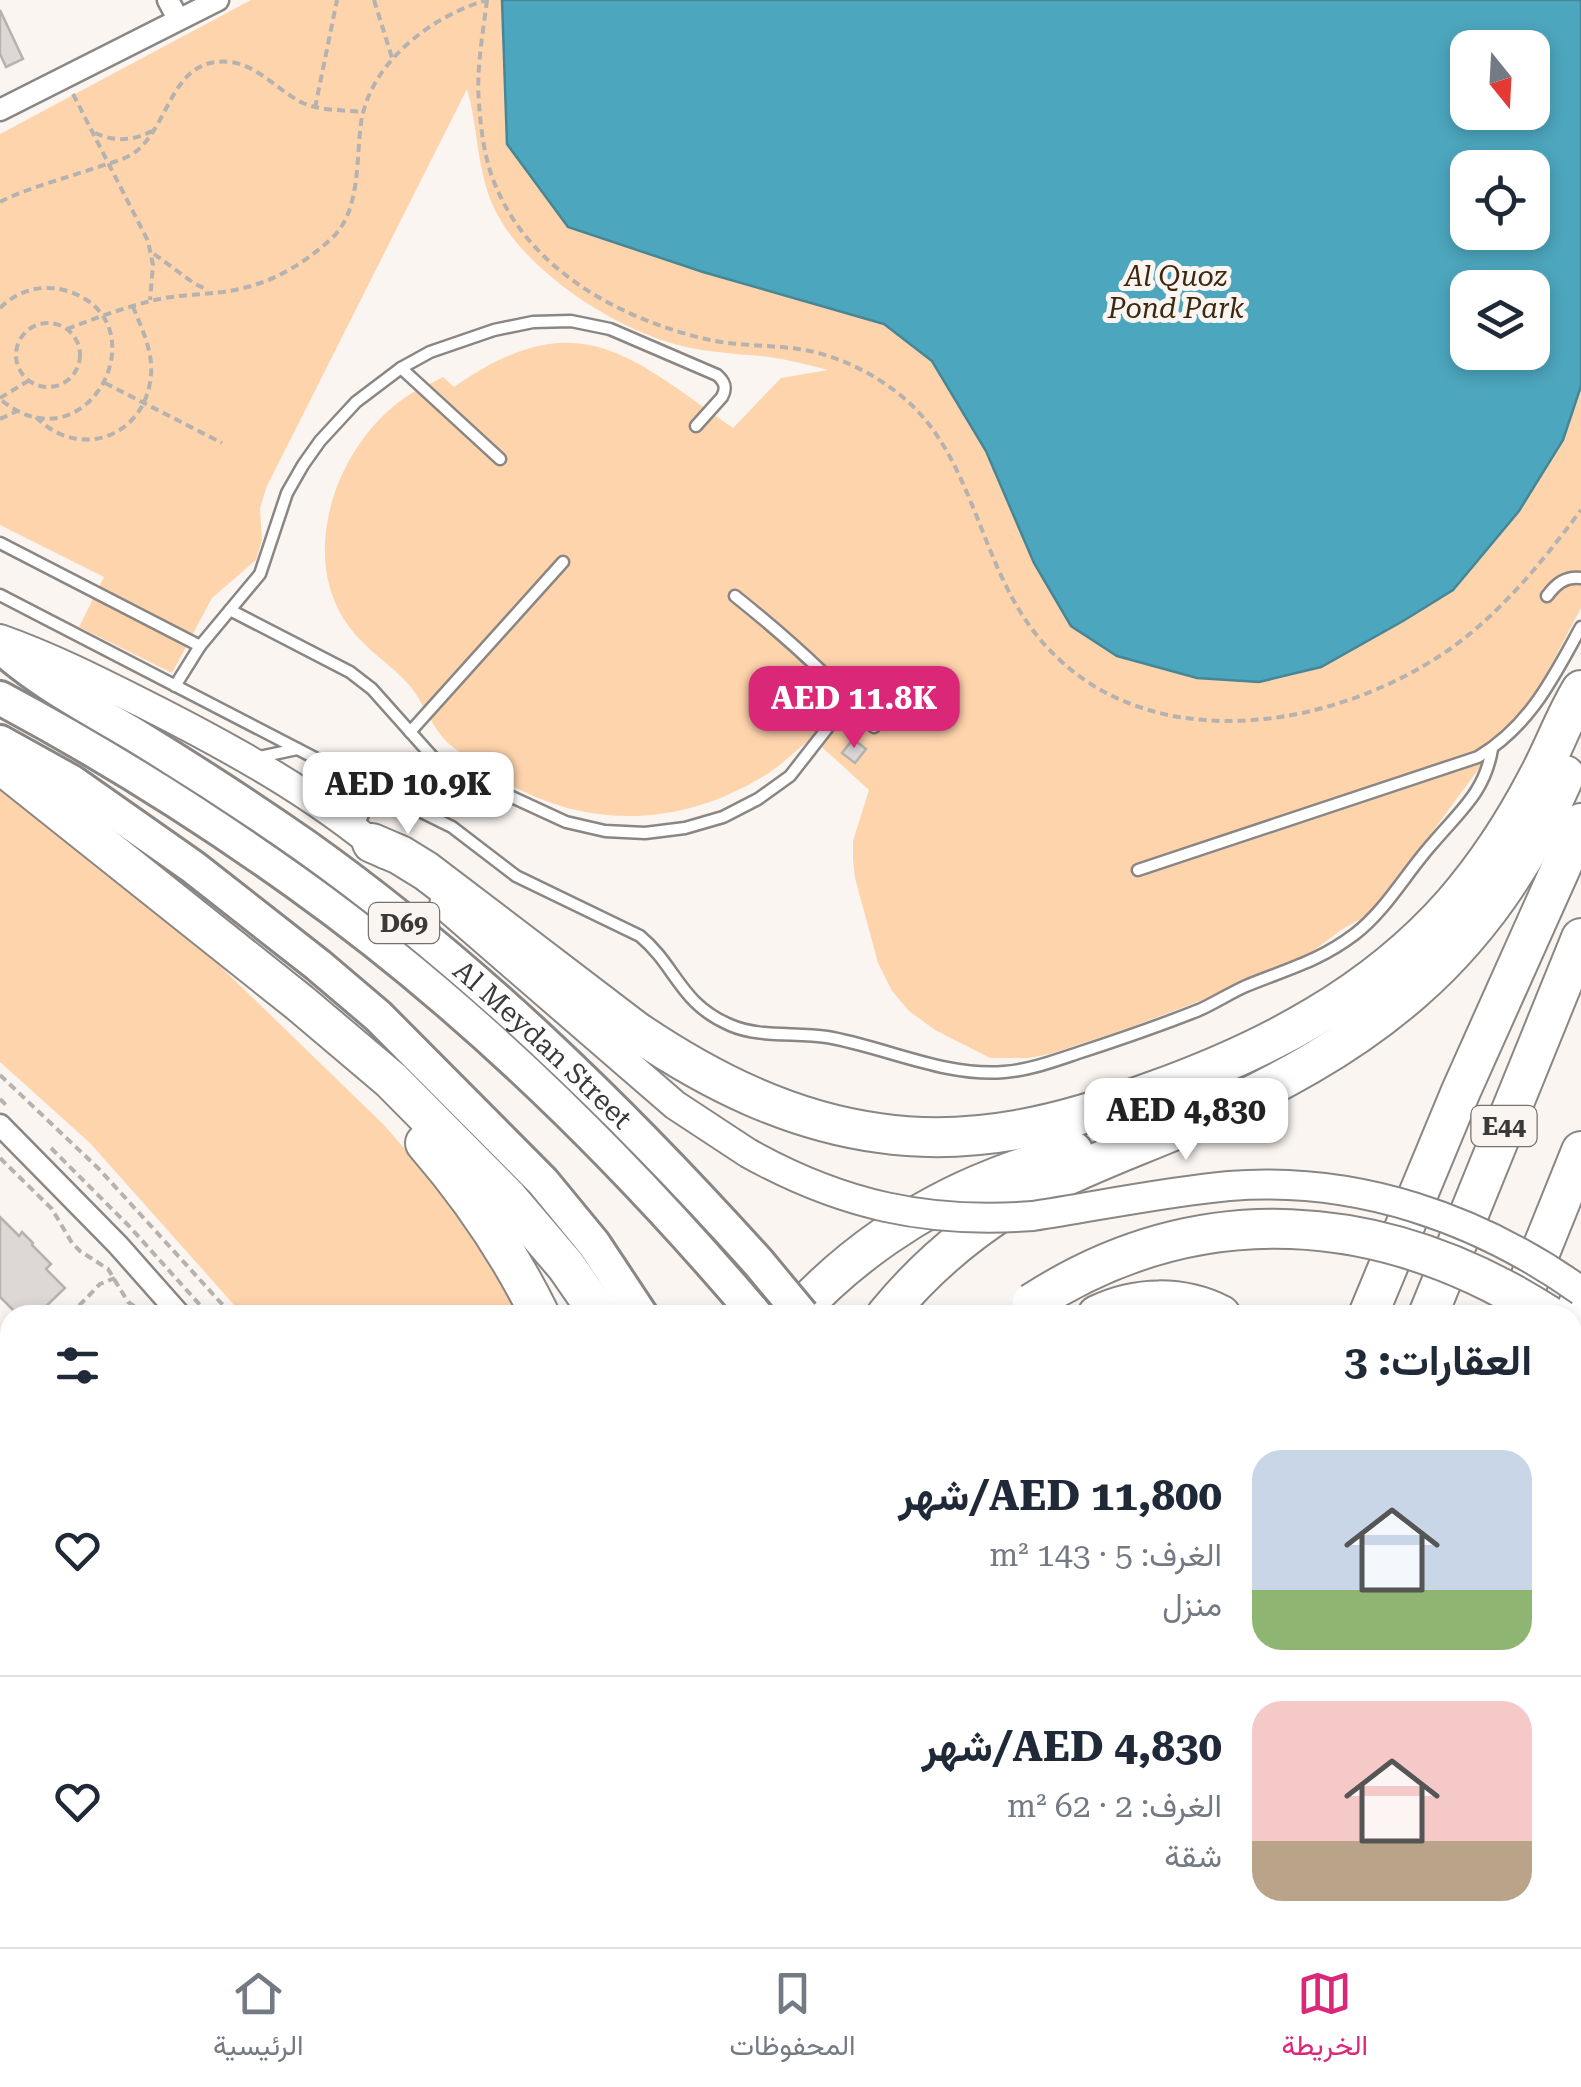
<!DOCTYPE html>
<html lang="ar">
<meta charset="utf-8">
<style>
body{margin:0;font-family:"Roboto Serif",Vazirmatn,serif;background:#f2f2f3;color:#1f2937;direction:rtl;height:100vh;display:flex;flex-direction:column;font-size:38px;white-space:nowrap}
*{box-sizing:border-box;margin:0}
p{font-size:32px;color:#747a83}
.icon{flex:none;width:55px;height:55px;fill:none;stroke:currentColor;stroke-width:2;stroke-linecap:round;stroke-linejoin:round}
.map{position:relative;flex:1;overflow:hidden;direction:ltr}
.drawer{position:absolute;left:0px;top:1305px;width:1582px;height:642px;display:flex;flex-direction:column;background:#fff;border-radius:30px 30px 0 0;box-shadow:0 5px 15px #0003;direction:rtl}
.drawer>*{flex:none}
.needle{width:65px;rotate:162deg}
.tools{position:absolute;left:1450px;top:30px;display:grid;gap:20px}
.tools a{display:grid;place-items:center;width:100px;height:100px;border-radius:20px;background:#fff;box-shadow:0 5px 15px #0003;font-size:50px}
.price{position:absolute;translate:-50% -85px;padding:0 22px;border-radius:20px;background:#fff;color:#222;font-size:32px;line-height:65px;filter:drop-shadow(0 2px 5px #0008)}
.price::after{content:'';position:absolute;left:50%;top:60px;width:30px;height:22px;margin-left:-15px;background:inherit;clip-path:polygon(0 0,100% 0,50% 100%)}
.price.selected{background:#db2777;color:#fff}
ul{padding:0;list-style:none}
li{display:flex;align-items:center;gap:30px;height:250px;padding:0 50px}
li+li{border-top:2px solid #e0e1e3}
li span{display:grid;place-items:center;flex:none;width:280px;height:200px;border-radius:30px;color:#555}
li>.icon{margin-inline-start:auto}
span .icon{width:120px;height:120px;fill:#fffc;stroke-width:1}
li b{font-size:42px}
h2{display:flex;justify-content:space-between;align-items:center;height:120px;padding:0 50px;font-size:42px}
.menu{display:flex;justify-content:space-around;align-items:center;height:140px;border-top:2px solid #e0e1e3;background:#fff;font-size:28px;color:#747a83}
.menu a{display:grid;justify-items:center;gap:5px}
.menu .selected{color:#db2777}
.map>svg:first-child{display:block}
</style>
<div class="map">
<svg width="1581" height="1947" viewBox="0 0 1581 1947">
<rect width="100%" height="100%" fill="#faf5f1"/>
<g fill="#fed4ad" fill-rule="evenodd">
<path d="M 251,0 L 1581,0 L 1581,608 L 1540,686 L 1373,912 L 1341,930 L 1297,963 L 1192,1004 L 1129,1028 L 1050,1054 L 1028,1058 L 990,1058 L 935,1030 L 909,1011 L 892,991 L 878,963 L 855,878 L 853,860 L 853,841 L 869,790 L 812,738 C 796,750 782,765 764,776 C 670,833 568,829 479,765 C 469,758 457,751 448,743 C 432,728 424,703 410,686 C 392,665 367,651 350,628 C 296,558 336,446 403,399 C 415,390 430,384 443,377 L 454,387 C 577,301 628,354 733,428 L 781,378 L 828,370 C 809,365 789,360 769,357 C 741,354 713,353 686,347 C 619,332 530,275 497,214 C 476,174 479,130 467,89 L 267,486 L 260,508 L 262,540 L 256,560 L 212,598 L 172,673 L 79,627 L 104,577 L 0,525 L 0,134 ZM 1468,48 L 1532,48 L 1532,112 L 1468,112 ZM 1468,168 L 1532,168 L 1532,232 L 1468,232 ZM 1468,288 L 1532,288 L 1532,352 L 1468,352 Z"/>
<path d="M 0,785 L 121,878 L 220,966 L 384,1125 L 440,1189 L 491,1253 L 523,1315 L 243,1315 L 90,1143 L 0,1062 Z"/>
<path d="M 560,1938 L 705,1938 L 710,1947 L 563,1947 Z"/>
</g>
<path fill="#4ca6be" stroke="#478696" stroke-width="2.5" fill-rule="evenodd" d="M 502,0 L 1581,0 L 1581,386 L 1563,440 L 1519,511 L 1453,590 L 1403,621 L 1321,667 L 1259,682 L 1197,678 L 1117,656 L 1071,626 L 1034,563 L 986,451 L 932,361 L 884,324 L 703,272 L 568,227 L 507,144 ZM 1468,48 L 1532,48 L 1532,112 L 1468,112 ZM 1468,168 L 1532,168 L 1532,232 L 1468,232 ZM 1468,288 L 1532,288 L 1532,352 L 1468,352 Z"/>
<g fill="#ddd8d5" stroke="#b7b2af" stroke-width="2.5">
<path d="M 0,10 L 23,59 L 6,67 L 0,54 Z"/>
<path d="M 819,681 L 838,700 L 824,718 L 803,698 Z"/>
<path d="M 853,739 L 866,749 L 855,763 L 842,753 Z"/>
<path d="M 0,1217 L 19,1236 L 22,1232 L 33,1243 L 32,1245 L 51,1264 L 46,1269 L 65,1288 L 37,1315 L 18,1315 L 0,1297 Z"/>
</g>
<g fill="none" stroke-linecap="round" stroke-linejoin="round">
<defs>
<g id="lane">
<path d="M 401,368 L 500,459"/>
<path d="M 0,543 L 200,646"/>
<path d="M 0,595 L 373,788 L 452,827 L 516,876 L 640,936 C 677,967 679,1003 730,1025 C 759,1038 796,1032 827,1037 C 885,1047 945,1077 1004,1072 C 1030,1070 1054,1061 1078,1053 C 1118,1040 1159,1026 1199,1010 C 1215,1003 1230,993 1246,986 C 1287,969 1318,962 1355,934 C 1387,909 1406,873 1433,843 C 1460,811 1485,792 1492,749"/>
<path d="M 735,596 C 785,636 833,678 874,727"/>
<path d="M 1547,596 C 1556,584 1565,576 1581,578"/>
<path d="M 230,610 L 350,672 L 372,689 L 438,763 L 566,822 L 605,831 L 645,833 L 685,828 L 723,817 L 758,799 L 790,776 L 850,699"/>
<path d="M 175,686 L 200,646 L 260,574 L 287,493 L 303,465 L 320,441 L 356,402 L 401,368 L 430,352 L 494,330 L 533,322 L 571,321 L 610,329 L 717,375 C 725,382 727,388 722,397 L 696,426"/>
<path d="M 410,732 L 563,562"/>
<path d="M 255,758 L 297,749"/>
<path d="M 357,830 L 373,788"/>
<path d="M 1138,870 L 1478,757 C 1530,726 1553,678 1581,627"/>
</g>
<g id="street">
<path d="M 168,0 L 178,19"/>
<path d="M 0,110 L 218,0"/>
<path d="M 0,1125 L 118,1245 L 180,1315"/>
<path d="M 0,1364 L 10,1375"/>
<path d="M 287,1938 L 289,1947"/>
<path d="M 503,1938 L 505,1947"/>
<path d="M 0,1945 L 0,1947"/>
</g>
<g id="secondary">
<path d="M 0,639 C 51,657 98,681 146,705 C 229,747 313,793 385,854"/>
<path d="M 444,905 L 675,1105 L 748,1153"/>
</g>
<g id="primary">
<path id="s1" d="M 0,646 C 39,682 88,707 133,734 C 192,770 249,807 305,846 C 472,965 621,1110 758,1262"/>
<path d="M 0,698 C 103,753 202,815 297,883 C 468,1005 621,1156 756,1315"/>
<path d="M 0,742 L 72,782 L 193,867 L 318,965 L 378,1016 L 543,1182 L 594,1244 L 641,1315"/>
<path d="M 1572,1785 L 1581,1787"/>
<path d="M 1572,1822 L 1581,1824"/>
</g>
<g id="highway">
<path d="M 0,764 L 300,1003 L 391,1080 L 508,1198 L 566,1266 L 600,1315"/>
<path d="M 372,843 L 400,855 L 426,871 L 636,1031 C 710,1081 790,1121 879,1133 C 974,1147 1064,1124 1153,1091 C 1265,1051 1373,995 1453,904 C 1486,866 1514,823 1537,779 C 1553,750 1564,718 1581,690"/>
<path d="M 425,1143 C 471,1196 509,1252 540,1315"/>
<path d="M 795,1315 C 849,1256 918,1208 992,1179 C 1018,1168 1046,1160 1073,1151"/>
<path d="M 886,1315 C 928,1264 980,1221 1038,1190 C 1085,1165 1136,1147 1185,1126 C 1364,1049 1487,960 1565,775"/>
<path d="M 1097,1315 C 1136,1296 1182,1295 1221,1315"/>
<path d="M 1368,1315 L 1461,1091 L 1581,823"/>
<path d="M 1428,1315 L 1581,938"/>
<path d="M 1515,1315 L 1581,1151"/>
<path d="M 1572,1319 L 1581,1298"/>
<path d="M 1572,1344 L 1581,1354"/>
<path d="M 1572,1500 L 1581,1498"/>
<path d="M 1572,1766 L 1581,1767"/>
<path d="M 1572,1862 L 1581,1871"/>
<path d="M 723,1938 L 727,1947"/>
<path d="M 786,1938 L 791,1947"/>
<path d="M 830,1947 L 830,1938"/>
<path d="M 1109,1947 L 1113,1938"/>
<path d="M 1174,1947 L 1178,1938"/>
<path d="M 1259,1947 L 1263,1938"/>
<path d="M 1319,1947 L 1323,1938"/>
</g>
</defs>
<use href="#lane" stroke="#8a8683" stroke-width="15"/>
<use href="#street" stroke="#8a8683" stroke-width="25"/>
<use href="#secondary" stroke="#8a8683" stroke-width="32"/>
<use href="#primary" stroke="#8a8683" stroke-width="38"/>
<use href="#highway" stroke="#8a8683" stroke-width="42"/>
<g stroke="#b6b2af" stroke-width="4" stroke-dasharray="8 5" stroke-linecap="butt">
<path d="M 374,0 L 393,61"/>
<path d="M 487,0 C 483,34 476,69 479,103 C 481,132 485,163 497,189 C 533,273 625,321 710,340 C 739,346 769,345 798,349 C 834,354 870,371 899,394 C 970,450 977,550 1027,622 C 1124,763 1325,736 1450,649 C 1502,612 1543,561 1581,510"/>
<path d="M 73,94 L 148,241 L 153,265 L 150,300"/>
<path d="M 315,108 L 337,0"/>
<path d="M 95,133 C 115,142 133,141 152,131"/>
<path d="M 0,202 C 29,187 70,177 101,166 C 116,161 131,158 142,146 C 171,116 175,56 230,62 C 258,65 278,91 303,103 C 321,111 344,110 364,112"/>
<path d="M 154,254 L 195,284 L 208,290"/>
<path d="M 0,308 C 17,291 40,284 64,290 C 166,318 88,473 0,399"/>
<circle cx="48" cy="355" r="32"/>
<path d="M 67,329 C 93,319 120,309 147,302 C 171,295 198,295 223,292 C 266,286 299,268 331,239 C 361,212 356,159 361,123 C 370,62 432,16 487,0"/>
<path d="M 105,383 L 222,443"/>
<path d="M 0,398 L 28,381"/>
<path d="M 36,417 C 79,461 146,437 151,375 C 153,351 142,329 133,307"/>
<path d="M 0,419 L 17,411"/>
<path d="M 0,1075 L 99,1169 L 232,1315"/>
<path d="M 0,1099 L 8,1107"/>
<path d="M 51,1148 L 129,1226 L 209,1315"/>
<path d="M 0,1158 L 52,1209 L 72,1243 L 80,1251 L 108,1269 L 128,1302 L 148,1315"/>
<path d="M 70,1315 L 100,1284 L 115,1278"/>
<path d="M 0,1550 L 10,1565"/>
<path d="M 0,1571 L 10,1585"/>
<path d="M 0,1673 L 10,1668"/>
<path d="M 0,1924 L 10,1922"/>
<path d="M 154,1938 L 157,1947"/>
<path d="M 265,1938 L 267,1947"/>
<path d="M 443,1938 L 447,1947"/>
<path d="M 466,1938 L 468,1947"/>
<path d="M 533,1938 L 536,1947"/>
<path d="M 547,1938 L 551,1947"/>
<path d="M 308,1945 L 335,1938"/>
<path d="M 122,1947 L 129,1945 L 136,1947"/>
<path d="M 197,1947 L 240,1938"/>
</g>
<use href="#lane" stroke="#fff" stroke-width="10"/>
<use href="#street" stroke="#fff" stroke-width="20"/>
<use href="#secondary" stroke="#fff" stroke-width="28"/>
<use href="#primary" stroke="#fff" stroke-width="32"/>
<use href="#highway" stroke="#fff" stroke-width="38"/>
<defs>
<path id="secondary-bridge" d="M 748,1153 C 841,1205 927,1224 1033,1216 C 1098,1206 1164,1192 1229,1186 C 1357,1176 1478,1218 1581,1291"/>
<path id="primary-bridge" d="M 758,1262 L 802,1315"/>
<path id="highway-bridge" d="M 1032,1303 C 1199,1195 1384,1210 1548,1315"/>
</defs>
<use href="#secondary-bridge" stroke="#8a8683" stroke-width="32" stroke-linecap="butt"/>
<use href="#primary-bridge" stroke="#8a8683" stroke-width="38" stroke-linecap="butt"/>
<use href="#highway-bridge" stroke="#8a8683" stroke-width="42" stroke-linecap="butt"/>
<use href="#secondary-bridge" stroke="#fff" stroke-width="28"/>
<use href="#primary-bridge" stroke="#fff" stroke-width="32"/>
<use href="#highway-bridge" stroke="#fff" stroke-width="38"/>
</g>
<g text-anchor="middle" stroke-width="10" stroke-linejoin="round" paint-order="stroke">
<g fill="#faf5f1" stroke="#747270" stroke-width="2.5">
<rect x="369" y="903" width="70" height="40" rx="8"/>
<rect x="1471.5" y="1106" width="65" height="40" rx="8"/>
</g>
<g font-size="25" font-weight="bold" fill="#3b3a38">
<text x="404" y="932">D69</text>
<text x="1504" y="1135">E44</text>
</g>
<g font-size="28" font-style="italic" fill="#3d2710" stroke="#faf5f1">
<text x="1176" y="286">Al Quoz<tspan x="1176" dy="32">Pond Park</tspan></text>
</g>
<g font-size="28" fill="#3b3a38" stroke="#faf5f1">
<text dy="10" stroke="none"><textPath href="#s1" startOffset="675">Al Meydan Street</textPath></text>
</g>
</g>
</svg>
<div class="tools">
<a><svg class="needle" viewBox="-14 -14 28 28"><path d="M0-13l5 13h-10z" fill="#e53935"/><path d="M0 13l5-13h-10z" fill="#747a83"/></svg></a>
<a><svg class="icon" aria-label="locate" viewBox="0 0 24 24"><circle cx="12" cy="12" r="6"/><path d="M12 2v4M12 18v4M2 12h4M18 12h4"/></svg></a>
<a><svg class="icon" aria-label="layers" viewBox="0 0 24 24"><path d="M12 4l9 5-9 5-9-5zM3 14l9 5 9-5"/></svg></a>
</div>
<b class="price selected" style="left:854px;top:751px">AED 11.8K</b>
<b class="price" style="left:408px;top:837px">AED 10.9K</b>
<b class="price" style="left:1186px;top:1163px">AED 4,830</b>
<section class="drawer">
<h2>العقارات: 3<svg class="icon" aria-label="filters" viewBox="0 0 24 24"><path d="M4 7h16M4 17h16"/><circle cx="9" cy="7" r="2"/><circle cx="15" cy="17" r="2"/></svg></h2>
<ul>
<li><span style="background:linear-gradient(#c9d6e8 70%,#8fb573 0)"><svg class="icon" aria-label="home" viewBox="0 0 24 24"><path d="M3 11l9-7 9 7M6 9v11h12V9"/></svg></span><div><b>AED 11,800/شهر</b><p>الغرف: 5 · 143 m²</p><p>منزل</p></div><svg class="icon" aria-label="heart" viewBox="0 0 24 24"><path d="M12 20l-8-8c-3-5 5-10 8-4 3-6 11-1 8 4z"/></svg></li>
<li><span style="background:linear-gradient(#f6c9c9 70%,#b9a48a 0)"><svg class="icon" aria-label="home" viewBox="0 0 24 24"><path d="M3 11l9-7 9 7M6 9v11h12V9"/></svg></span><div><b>AED 4,830/شهر</b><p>الغرف: 2 · 62 m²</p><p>شقة</p></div><svg class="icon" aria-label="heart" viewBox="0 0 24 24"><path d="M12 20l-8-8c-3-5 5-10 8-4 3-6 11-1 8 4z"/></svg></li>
</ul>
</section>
</div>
<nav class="menu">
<a class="selected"><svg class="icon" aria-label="map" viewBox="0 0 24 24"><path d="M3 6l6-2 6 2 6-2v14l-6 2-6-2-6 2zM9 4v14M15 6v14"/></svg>الخريطة</a>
<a><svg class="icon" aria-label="saved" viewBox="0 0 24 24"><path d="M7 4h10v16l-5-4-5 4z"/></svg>المحفوظات</a>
<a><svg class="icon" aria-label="home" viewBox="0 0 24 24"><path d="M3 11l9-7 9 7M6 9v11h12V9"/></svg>الرئيسية</a>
</nav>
